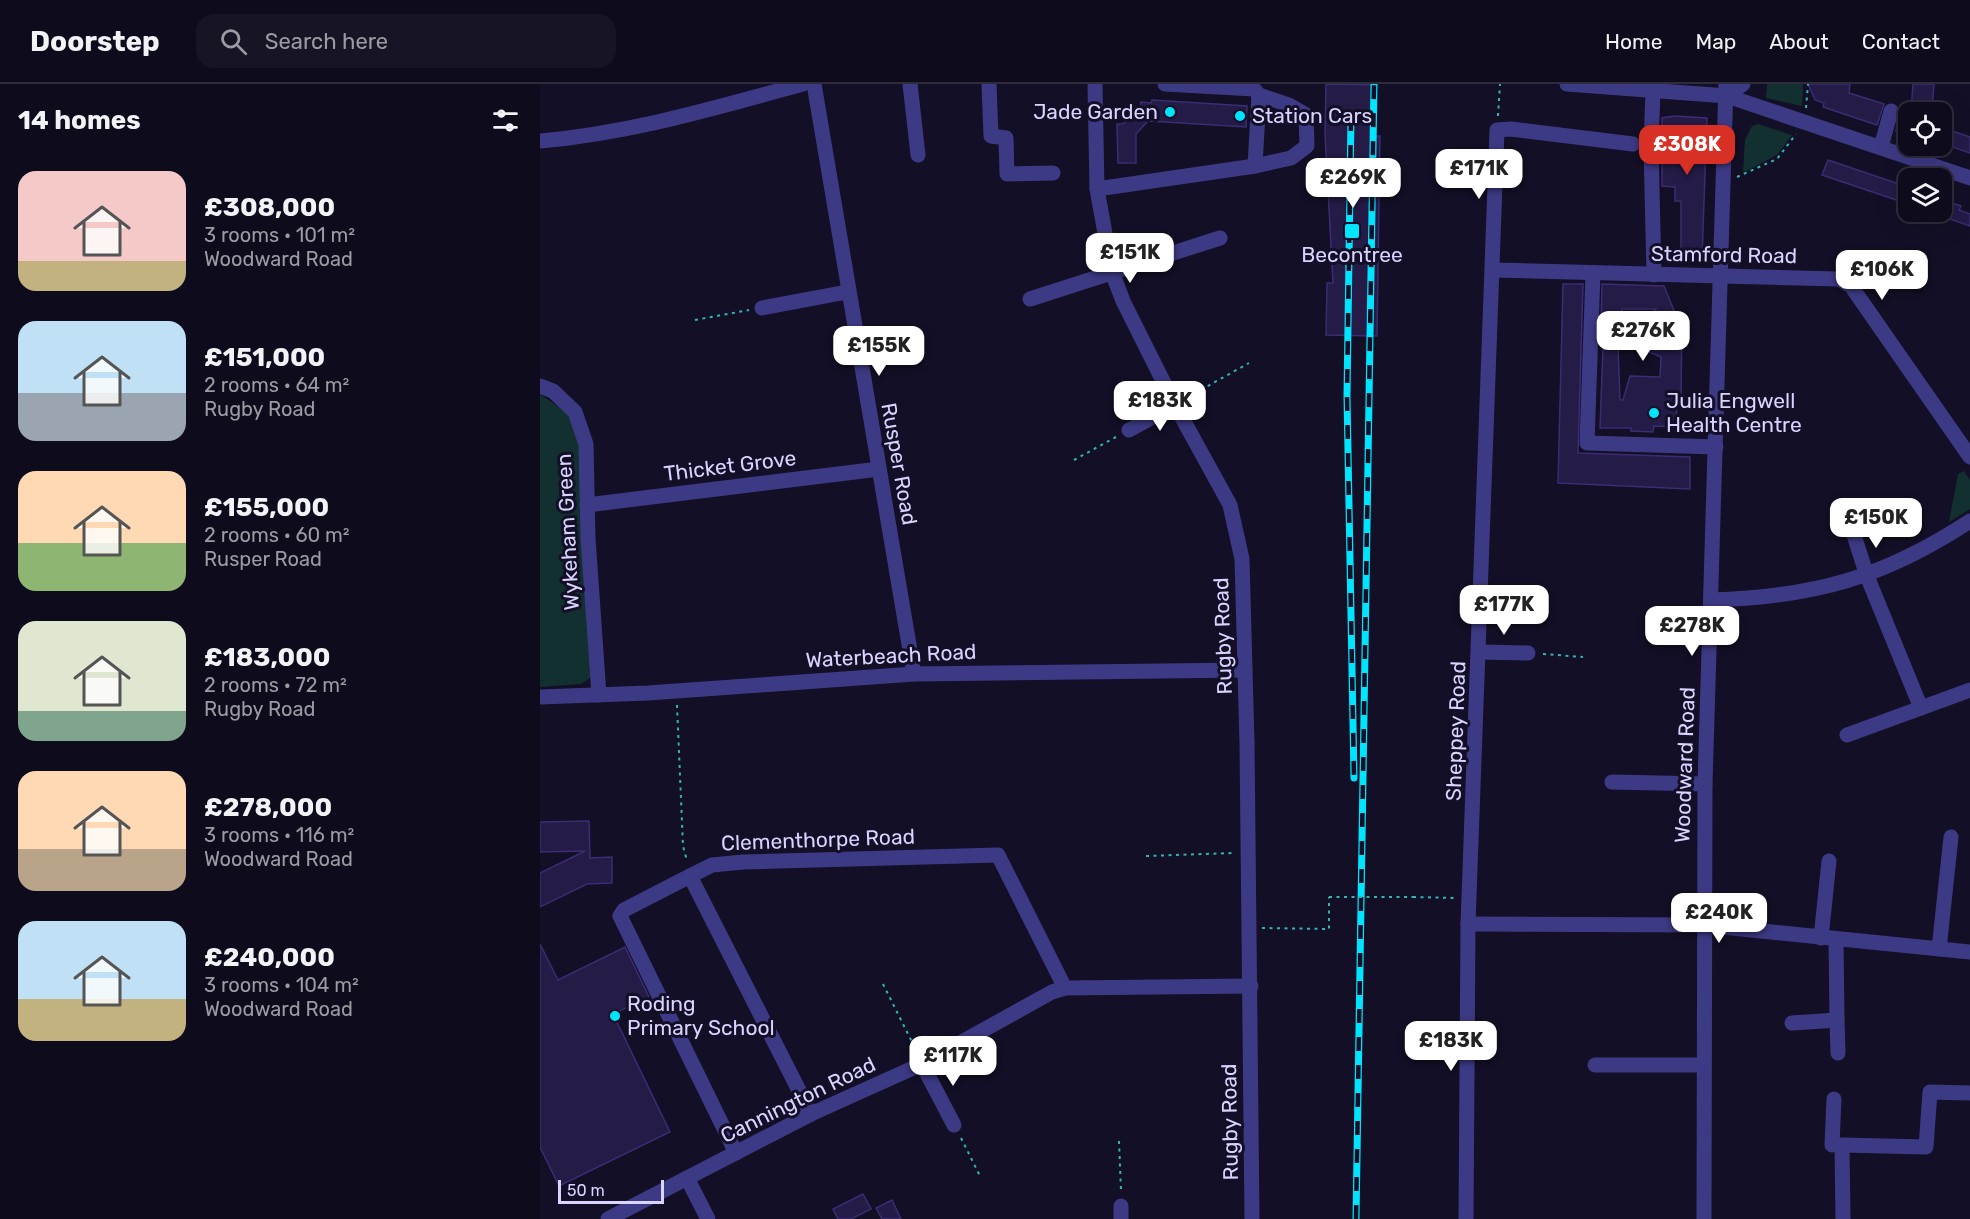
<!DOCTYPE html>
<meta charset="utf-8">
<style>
body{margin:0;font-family:Rubik,sans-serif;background:#171425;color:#f1f3f6;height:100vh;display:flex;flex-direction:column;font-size:22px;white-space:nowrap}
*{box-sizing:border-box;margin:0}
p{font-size:20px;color:#9b9ba3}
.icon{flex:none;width:33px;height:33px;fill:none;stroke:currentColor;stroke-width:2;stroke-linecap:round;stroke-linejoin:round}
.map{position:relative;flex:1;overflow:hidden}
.details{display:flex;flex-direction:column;background:#0e0b1c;width:540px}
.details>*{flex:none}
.tools{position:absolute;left:1358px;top:18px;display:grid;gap:12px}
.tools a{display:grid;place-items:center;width:54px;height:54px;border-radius:12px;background:#0e0b1c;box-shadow:0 6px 24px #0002,0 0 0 2px #2e2b3b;font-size:30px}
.scale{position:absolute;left:18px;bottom:15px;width:106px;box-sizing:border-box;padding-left:6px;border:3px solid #d9d4ff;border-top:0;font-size:16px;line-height:21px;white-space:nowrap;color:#d9d4ff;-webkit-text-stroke:4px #130f26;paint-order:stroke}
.price{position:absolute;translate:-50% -51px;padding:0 14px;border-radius:12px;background:#fff;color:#222;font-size:20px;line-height:39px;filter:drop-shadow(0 2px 3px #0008)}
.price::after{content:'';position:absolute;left:50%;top:36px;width:18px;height:14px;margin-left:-9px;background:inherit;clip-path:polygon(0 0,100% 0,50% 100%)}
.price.current{background:#d93025;color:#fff}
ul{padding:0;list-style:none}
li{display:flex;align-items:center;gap:18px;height:150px;padding:0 18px}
li span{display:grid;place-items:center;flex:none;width:168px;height:120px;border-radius:18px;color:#555}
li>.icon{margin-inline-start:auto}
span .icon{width:72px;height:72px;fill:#fffc;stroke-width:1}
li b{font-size:26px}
h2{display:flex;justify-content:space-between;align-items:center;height:72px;padding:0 18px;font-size:26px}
header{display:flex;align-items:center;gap:36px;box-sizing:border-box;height:84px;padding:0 30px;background:#0e0b1c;border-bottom:2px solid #2e2b3b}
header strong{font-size:28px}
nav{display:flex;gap:33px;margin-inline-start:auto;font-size:21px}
.search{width:420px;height:54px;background:#171425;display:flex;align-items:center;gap:15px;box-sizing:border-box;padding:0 21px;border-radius:18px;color:#9b9ba3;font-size:22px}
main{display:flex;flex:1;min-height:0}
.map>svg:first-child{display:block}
</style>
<header>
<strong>Doorstep</strong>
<div class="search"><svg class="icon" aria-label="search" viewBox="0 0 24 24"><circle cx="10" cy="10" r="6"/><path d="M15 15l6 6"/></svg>Search here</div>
<nav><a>Home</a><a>Map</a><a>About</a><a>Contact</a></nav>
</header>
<main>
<section class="details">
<h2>14 homes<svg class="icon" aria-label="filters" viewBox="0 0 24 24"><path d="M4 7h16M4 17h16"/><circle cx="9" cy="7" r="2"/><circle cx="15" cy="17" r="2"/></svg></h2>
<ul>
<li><span style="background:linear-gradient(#f6c9c9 75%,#c2b280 0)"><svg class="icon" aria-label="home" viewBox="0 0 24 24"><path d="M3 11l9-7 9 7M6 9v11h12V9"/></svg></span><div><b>£308,000</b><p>3 rooms · 101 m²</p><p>Woodward Road</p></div></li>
<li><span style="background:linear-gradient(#bfe0f5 60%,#9aa5b1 0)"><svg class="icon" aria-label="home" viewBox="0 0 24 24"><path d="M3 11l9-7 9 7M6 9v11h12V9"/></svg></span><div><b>£151,000</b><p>2 rooms · 64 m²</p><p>Rugby Road</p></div></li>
<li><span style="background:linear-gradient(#ffd9b3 60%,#8fb573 0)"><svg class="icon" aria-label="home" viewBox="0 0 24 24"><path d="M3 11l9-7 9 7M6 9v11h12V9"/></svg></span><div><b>£155,000</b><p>2 rooms · 60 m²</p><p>Rusper Road</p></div></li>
<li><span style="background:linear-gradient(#dfe7d0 75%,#7fa58c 0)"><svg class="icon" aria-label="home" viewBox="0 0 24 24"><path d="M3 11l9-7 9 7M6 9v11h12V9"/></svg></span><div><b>£183,000</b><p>2 rooms · 72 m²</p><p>Rugby Road</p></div></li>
<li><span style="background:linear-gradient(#ffd9b3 65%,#b9a48a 0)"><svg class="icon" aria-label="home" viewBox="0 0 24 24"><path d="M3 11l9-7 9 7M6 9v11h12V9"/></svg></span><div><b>£278,000</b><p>3 rooms · 116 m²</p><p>Woodward Road</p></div></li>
<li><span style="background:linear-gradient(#bfe0f5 65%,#c2b280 0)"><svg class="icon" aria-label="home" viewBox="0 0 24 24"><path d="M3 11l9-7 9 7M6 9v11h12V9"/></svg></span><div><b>£240,000</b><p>3 rooms · 104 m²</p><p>Woodward Road</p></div></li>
</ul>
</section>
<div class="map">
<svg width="1430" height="1135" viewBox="0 0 1430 1135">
<rect width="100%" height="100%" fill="#130f26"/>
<g fill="#12302f">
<path d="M 1227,0 L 1263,0 L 1262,22 L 1226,14 Z"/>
<path d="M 1218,40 L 1252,51 L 1237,71 L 1203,89 L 1205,56 L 1212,42 Z"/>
<path d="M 0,310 L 27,329 L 39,354 L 53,592 L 41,600 L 0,603 Z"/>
<path d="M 1424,387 L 1430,396 L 1430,425 L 1409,438 L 1418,390 Z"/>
</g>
<g fill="#241b47" stroke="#3b2d73" stroke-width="1.5">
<path d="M 786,0 L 835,1 L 834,52 L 840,52 L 837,252 L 786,251 L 787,199 L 793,199 L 785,50 Z"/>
<path d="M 1268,0 L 1310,0 L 1309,9 L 1344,20 L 1337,41 L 1283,23 L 1284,19 L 1275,16 Z"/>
<path d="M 1373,0 L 1394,0 L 1392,28 L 1371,28 Z"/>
<path d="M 612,16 L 707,22 L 706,43 L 608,37 L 596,50 L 596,79 L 578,79 L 577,40 L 583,40 L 591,33 L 600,24 L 601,18 L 611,19 Z"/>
<path d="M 1360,26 L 1368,29 L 1368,51 L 1356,47 Z"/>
<path d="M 1134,32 L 1167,34 L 1162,174 L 1141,173 L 1141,117 L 1135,117 L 1135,103 L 1122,102 L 1122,34 Z"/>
<path d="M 1401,43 L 1430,53 L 1430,69 L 1401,59 Z"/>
<path d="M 1288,76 L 1368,103 L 1368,120 L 1282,91 Z"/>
<path d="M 1401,115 L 1421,122 L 1419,126 L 1430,130 L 1430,142 L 1401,132 Z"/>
<path d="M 1023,200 L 1043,200 L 1038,369 L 1150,373 L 1150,405 L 1018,399 Z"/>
<path d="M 1062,200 L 1124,202 L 1135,229 L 1142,230 L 1141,316 L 1137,316 L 1136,343 L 1114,342 L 1113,348 L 1091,347 L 1091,344 L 1060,344 L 1063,262 L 1078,263 L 1080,316 L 1083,316 L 1090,292 L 1120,293 L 1121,273 L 1107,267 L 1101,251 L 1103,243 L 1116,225 L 1082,225 L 1082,240 L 1061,240 Z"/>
<path d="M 49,737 L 50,774 L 72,773 L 72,799 L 47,800 L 0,823 L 0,789 L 45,767 L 0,768 L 0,738 Z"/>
<path d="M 0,860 L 18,896 L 85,863 L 109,913 L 73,930 L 130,1048 L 19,1102 L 0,1063 Z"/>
<path d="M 323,1110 L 331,1125 L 311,1135 L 298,1135 L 293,1125 Z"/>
<path d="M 352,1116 L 361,1135 L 342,1135 L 336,1124 Z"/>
</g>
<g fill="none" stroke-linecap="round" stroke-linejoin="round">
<g stroke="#2fb8b0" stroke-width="2" stroke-dasharray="3 4.5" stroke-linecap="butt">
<path d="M 1266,24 L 1268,0"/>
<path d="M 958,32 L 960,0"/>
<path d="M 1197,93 L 1237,75 L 1256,50"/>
<path d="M 155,236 L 209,226"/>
<path d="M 648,313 L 709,279"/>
<path d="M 534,376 L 576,353"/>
<path d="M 1003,570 L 1043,573"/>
<path d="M 137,621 L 143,762 L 147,777"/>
<path d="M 606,772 L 693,769"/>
<path d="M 873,813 L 915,814"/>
<path d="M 722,844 L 789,845 L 789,813"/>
<path d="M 343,900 L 376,966"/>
<path d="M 421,1054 L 440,1092"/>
<path d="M 579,1057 L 581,1107"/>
</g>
<g stroke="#3d3a85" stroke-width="15">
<path d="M 274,0 L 374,590"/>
<path d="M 370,0 L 378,71"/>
<path d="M 449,0 L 451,52 L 466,54 L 467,90 L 513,89"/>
<path d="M 555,0 L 557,105 L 572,188 L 583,217 L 635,321 L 690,421 L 702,475 L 707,659 L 712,1135"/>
<path d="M 625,0 L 714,5 L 719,11"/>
<path d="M 1027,0 L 1187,12 L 1430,94"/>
<path d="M 1113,7 L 1111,61 L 1114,191"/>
<path d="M 1187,12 L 1203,0"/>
<path d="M 0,57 C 92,49 174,24 263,0"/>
<path d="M 1341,63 L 1351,27"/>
<path d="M 715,82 L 751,74 L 767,62 L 766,31 L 749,21 L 719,11"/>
<path d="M 557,105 L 715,82 L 719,11"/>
<path d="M 953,186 L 1299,195 L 1311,202 L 1430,373"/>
<path d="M 1053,189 L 1047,359 L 1176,363"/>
<path d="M 490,215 L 680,154"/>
<path d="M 222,224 L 307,208"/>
<path d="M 0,302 L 13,307 L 35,328 L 46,360 L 48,454 L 59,611"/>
<path d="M 589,346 L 635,321"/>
<path d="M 47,421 L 339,385"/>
<path d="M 1313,448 L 1327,492 L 1381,624"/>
<path d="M 1171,516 C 1274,513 1343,494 1430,437"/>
<path d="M 940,568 L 988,569"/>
<path d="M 0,613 L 108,609 L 374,590 L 705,586"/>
<path d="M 1307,651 L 1430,606"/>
<path d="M 1072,698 L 1165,700"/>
<path d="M 150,792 L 84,826 L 80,832 L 196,1069"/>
<path d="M 928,840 L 1162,841 L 1430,868"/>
<path d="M 1281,854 L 1289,777"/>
<path d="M 1399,865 L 1411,753"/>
<path d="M 1297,936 L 1298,969"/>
<path d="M 1252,939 L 1297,936 L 1296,856"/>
<path d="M 382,980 L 414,1041"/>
<path d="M 1055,981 L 1162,981"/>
<path d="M 271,1030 L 150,792 L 172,781 L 203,778 L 458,771 L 525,904"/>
<path d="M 1292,1061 L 1294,1015"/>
<path d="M 147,1094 L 168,1135"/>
<path d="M 581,1122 L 581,1135"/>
<path d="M 68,1135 L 271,1030 L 382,980 L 512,908 L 525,904 L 711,902"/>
<path d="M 926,1135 L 928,840 L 957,46 L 971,45 L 1093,60"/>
<path d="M 1164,1135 L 1165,700 L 1186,0"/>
<path d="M 1303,1135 L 1302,1061 L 1386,1063 L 1390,1008 L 1430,1009"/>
</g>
<defs>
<g id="rail">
<path d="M 811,33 L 807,312 L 814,694"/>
<path d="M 816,1135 L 834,0"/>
</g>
</defs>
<use href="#rail" stroke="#00e5ff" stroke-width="7"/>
<use href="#rail" stroke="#130f26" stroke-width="4.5" stroke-dasharray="14" stroke-linecap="butt"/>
<path stroke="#2fb8b0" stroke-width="2" stroke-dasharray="3 4.5" stroke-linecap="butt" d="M 789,813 L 873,813"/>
</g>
<g fill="#00e5ff" stroke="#130f26" stroke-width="2">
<circle cx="630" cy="28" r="6"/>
<circle cx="700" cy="32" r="6"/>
<rect x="804" y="139" width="16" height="16" rx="3"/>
<circle cx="1114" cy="329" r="6"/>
<circle cx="75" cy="932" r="6"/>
</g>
<g text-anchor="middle" stroke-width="6" stroke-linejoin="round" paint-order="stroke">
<g font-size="21" fill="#d9d4ff" stroke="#130f26" text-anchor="start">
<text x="618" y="35" text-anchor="end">Jade Garden</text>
<text x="712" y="39">Station Cars</text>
<text x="812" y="178" text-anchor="middle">Becontree</text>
<text x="1126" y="324">Julia Engwell<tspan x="1126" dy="24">Health Centre</tspan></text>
<text x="87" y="927">Roding<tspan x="87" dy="24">Primary School</tspan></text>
</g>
<g font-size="21" fill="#d9d4ff" stroke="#130f26">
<text transform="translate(1184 171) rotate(1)" y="7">Stamford Road</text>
<text transform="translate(359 380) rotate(80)" y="7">Rusper Road</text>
<text transform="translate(190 382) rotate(-7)" y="7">Thicket Grove</text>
<text transform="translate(28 448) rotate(-93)" y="7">Wykeham Green</text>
<text transform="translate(683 552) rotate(-92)" y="7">Rugby Road</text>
<text transform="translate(351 572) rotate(-3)" y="7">Waterbeach Road</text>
<text transform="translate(916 647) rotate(-88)" y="7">Sheppey Road</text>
<text transform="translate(1145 681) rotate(-88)" y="7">Woodward Road</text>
<text transform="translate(278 756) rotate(-2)" y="7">Clementhorpe Road</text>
<text transform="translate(258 1016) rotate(-26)" y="7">Cannington Road</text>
<text transform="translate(690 1038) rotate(-91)" y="7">Rugby Road</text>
</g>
</g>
</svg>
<div class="tools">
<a><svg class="icon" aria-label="locate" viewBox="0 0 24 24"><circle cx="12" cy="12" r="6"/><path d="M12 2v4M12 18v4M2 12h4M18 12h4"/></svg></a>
<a><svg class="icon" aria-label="layers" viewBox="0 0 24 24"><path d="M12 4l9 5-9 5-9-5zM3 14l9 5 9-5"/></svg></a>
</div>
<div class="scale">50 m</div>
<b class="price current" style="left:1147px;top:92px">£308K</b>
<b class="price" style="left:939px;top:116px">£171K</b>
<b class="price" style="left:813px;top:125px">£269K</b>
<b class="price" style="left:590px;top:200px">£151K</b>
<b class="price" style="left:1342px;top:217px">£106K</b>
<b class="price" style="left:1103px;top:278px">£276K</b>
<b class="price" style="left:339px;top:293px">£155K</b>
<b class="price" style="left:620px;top:348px">£183K</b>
<b class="price" style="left:1336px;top:465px">£150K</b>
<b class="price" style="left:964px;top:552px">£177K</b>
<b class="price" style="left:1152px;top:573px">£278K</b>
<b class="price" style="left:1179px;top:860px">£240K</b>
<b class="price" style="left:911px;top:988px">£183K</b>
<b class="price" style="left:413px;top:1003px">£117K</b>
</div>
</main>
